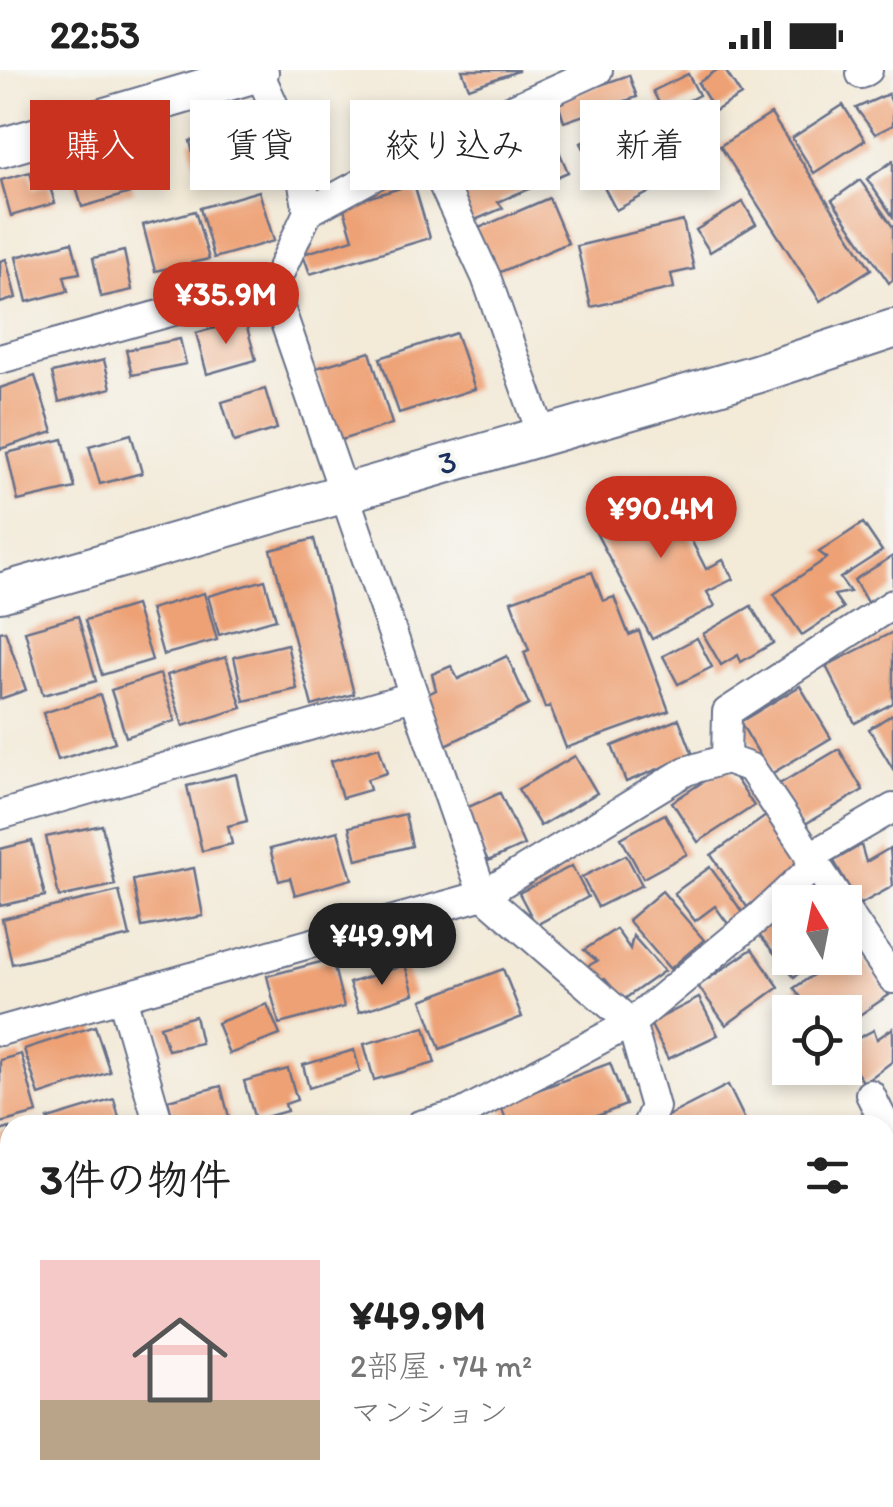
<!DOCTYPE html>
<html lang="ja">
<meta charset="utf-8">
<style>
body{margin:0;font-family:Itim,"Klee One",sans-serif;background:#f6f6f6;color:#222;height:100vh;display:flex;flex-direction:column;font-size:38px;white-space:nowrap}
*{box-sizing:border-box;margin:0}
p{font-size:32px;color:#767676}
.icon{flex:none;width:55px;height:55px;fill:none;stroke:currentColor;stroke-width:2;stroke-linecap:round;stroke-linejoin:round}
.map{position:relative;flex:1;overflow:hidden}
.sheet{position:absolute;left:0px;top:1045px;width:895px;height:392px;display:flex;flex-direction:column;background:#fff;border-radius:30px 30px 0 0;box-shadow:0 5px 15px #0003}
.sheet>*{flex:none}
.hud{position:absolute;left:30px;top:30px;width:835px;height:90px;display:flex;gap:20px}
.needle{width:65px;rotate:350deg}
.buttons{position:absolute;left:772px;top:815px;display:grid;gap:20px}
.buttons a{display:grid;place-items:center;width:90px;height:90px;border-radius:0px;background:#fff;box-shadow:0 5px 15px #0003;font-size:50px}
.price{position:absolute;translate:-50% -85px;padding:0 22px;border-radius:35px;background:#c8321e;color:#fff;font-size:32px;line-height:65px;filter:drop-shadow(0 2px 5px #0008)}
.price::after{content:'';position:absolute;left:50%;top:60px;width:30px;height:22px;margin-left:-15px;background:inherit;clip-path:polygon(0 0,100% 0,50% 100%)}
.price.active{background:#222;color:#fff}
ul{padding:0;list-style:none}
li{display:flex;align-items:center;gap:30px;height:250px;padding:0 40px}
li span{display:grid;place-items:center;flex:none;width:280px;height:200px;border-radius:0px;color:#555}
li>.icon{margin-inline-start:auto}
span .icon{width:120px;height:120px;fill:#fffc;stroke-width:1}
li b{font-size:42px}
h2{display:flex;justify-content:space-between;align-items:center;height:120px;padding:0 40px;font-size:42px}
.chip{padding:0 35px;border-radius:0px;background:#fff;box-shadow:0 5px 15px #0003;font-size:35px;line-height:90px}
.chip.active{background:#c8321e;color:#fff}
.status{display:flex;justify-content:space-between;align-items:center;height:70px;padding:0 50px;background:#fff;direction:ltr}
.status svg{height:28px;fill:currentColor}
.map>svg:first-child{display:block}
</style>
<div class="status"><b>22:53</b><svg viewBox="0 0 49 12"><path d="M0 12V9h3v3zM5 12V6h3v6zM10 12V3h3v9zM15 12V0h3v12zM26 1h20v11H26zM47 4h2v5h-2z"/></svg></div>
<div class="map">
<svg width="893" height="1437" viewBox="0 0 893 1437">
<rect width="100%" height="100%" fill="#f6f6f2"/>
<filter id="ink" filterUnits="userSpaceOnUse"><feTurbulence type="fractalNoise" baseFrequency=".01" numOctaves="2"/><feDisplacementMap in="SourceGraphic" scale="20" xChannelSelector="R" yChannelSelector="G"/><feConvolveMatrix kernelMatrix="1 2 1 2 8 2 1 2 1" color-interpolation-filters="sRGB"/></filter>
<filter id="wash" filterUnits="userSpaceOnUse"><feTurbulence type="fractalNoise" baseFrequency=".0048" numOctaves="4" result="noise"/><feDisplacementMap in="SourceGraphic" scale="40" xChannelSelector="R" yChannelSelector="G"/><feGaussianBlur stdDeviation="2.25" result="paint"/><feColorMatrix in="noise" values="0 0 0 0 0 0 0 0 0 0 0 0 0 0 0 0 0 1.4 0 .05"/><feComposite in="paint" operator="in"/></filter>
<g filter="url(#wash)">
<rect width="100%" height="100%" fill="#f3ead8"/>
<g id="blocks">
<g fill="#eea175">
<path d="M 462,0 L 518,0 L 518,1 L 469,18 Z"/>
<path d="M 717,0 L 725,0 L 741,25 L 715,41 L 698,13 Z"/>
<path d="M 688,4 L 699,25 L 664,43 L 653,21 Z"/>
<path d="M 629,5 L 637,27 L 564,52 L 557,30 Z"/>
<path d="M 888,24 L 893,35 L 893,55 L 875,64 L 856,38 Z"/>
<path d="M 843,35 L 865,70 L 814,103 L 792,68 Z"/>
<path d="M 771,44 L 871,199 L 820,231 L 720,76 Z"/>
<path d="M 625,50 L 661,116 L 616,140 L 581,73 Z"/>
<path d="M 548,56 L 568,102 L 498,132 L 503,138 L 468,153 L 445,100 Z"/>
<path d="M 226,62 L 233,92 L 197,101 L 190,71 Z"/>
<path d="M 122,79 L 134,122 L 82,137 L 69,94 Z"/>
<path d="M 893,91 L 893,147 L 867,109 Z"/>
<path d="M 30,102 L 34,118 L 49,114 L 55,133 L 11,146 L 1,110 Z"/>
<path d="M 860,110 L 893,157 L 893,210 L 889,213 L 832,130 Z"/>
<path d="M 414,114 L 430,168 L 310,204 L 303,184 L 353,169 L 343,135 Z"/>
<path d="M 259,121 L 274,171 L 214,188 L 200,138 Z"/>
<path d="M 549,128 L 568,173 L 491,206 L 472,161 Z"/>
<path d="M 743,132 L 756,154 L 710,182 L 696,160 Z"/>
<path d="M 195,141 L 209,189 L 155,201 L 143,155 Z"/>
<path d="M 683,151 L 694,199 L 671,204 L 674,218 L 591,237 L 577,176 Z"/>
<path d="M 72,172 L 80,203 L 64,206 L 68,221 L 27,232 L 16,187 Z"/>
<path d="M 124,181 L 132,220 L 101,227 L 93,188 Z"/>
<path d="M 6,189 L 16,228 L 0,233 L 0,191 Z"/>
<path d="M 245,250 L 256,290 L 207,304 L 196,263 Z"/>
<path d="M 456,263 L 475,319 L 399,343 L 380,288 Z"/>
<path d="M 180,269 L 186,294 L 132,305 L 126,280 Z"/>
<path d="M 370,282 L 392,354 L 338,371 L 316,298 Z"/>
<path d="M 104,290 L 111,318 L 59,332 L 52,303 Z"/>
<path d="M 35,306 L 53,362 L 0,379 L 0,318 Z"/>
<path d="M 265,319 L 277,359 L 234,372 L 222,332 Z"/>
<path d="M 131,364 L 142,403 L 100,414 L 89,376 Z"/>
<path d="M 63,369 L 75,418 L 18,431 L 7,383 Z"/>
<path d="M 679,412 L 695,443 L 684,456 L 706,499 L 723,490 L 733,509 L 707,522 L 715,536 L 652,569 L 593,457 Z"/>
<path d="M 863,453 L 882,481 L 840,508 L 850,522 L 834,525 L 843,538 L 802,565 L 774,524 L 827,488 L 819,482 Z"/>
<path d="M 314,469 L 354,624 L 312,636 L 271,480 Z"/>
<path d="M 893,486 L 893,519 L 868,534 L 854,510 Z"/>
<path d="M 592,502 L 603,531 L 614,527 L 629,565 L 639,561 L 669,641 L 566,678 L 550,636 L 545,638 L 524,582 L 529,580 L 511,531 Z"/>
<path d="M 265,510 L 276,549 L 219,565 L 208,526 Z"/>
<path d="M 204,523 L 217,570 L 163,585 L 150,539 Z"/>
<path d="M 135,535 L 152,590 L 102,605 L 85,550 Z"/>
<path d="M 751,536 L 773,573 L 741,592 L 738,585 L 721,595 L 703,564 Z"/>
<path d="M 78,546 L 96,611 L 43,625 L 25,561 Z"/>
<path d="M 5,561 L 26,620 L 0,629 L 0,562 Z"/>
<path d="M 893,562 L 893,633 L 855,653 L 826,596 Z"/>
<path d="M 697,568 L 712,597 L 678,614 L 663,586 Z"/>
<path d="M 287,574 L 297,619 L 244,631 L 234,587 Z"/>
<path d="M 507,586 L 529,635 L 446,675 L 422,627 L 436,620 L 432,604 L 451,596 L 458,609 Z"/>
<path d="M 226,587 L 242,638 L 183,656 L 167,605 Z"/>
<path d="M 160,604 L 175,651 L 126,667 L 111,620 Z"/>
<path d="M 800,616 L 831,668 L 771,704 L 740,652 Z"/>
<path d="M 100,625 L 115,672 L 58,690 L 43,643 Z"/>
<path d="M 893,644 L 893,699 L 869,659 Z"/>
<path d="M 679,649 L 693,685 L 626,712 L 612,676 Z"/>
<path d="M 379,677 L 387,703 L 367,709 L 370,720 L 342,728 L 331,691 Z"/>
<path d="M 839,679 L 863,720 L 800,757 L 776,716 Z"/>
<path d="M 575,686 L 597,723 L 540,756 L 518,719 Z"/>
<path d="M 727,696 L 754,736 L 698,772 L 672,732 Z"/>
<path d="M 236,704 L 247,751 L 228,756 L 232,774 L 202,781 L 187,716 Z"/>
<path d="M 500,723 L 524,775 L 488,791 L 464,739 Z"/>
<path d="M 405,744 L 412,776 L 357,790 L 349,757 Z"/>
<path d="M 665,744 L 687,784 L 643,808 L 621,768 Z"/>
<path d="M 766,746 L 803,798 L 747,837 L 711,785 Z"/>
<path d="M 102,755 L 115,815 L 59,827 L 46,767 Z"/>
<path d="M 338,761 L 352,809 L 295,825 L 290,808 L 279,811 L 270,779 Z"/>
<path d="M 32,771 L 45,826 L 0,836 L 0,779 Z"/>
<path d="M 861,775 L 866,792 L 890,778 L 893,816 L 859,835 L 834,791 Z"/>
<path d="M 626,785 L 642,815 L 598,837 L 582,807 Z"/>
<path d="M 572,796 L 588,827 L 536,855 L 519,823 Z"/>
<path d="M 710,797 L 746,847 L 731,858 L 715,836 L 695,851 L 674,823 Z"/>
<path d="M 194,798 L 203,846 L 142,857 L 133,810 Z"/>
<path d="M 809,815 L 824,832 L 790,832 L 790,888 L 818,888 L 794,907 L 754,859 Z"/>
<path d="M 119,821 L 130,866 L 12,894 L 2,849 Z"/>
<path d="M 662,821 L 704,870 L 670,899 L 628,850 Z"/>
<path d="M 616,859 L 630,879 L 633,866 L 664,901 L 623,930 L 605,909 L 593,915 L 582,899 L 597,891 L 584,880 Z"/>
<path d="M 855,876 L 889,925 L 845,955 L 845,942 L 812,942 L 794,918 L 838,888 L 845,888 L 845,883 Z"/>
<path d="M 752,879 L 779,917 L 726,955 L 698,916 Z"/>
<path d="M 332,889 L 344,937 L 279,954 L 267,906 Z"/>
<path d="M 405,895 L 414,924 L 359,942 L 349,913 Z"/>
<path d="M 503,899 L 522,947 L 440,979 L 422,930 Z"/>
<path d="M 699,928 L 718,965 L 668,989 L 650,953 Z"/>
<path d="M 267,934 L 280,965 L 229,984 L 217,953 Z"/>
<path d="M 195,946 L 201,973 L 168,980 L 160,956 Z"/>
<path d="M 95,956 L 110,1002 L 39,1025 L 24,979 Z"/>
<path d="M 425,957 L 435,993 L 374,1010 L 364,974 Z"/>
<path d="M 893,958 L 893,991 L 864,1013 L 845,986 L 845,975 L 874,960 L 877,969 Z"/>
<path d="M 354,980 L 360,1002 L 309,1018 L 303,995 Z"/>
<path d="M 21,984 L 37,1043 L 0,1053 L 0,990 Z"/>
<path d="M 610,993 L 626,1035 L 573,1055 L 508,1055 L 500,1034 Z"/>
<path d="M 288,999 L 297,1030 L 285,1034 L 287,1041 L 255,1050 L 244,1011 Z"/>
<path d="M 728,1015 L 746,1052 L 740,1055 L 668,1055 L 664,1048 Z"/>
<path d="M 221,1016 L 230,1051 L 203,1055 L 201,1045 L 173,1052 L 168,1030 Z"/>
<path d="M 114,1029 L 121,1055 L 50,1055 L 48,1049 Z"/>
<path d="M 10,1058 L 10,1109 L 0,1112 L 0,1061 Z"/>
<path d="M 10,1135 L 10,1191 L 6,1192 L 0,1173 L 0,1138 Z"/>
<path d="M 885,1243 L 893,1255 L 893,1288 L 885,1295 Z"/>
<path d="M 167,1428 L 214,1428 L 216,1437 L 169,1437 Z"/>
<path d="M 279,1428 L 342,1428 L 345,1437 L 273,1437 Z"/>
<path d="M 360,1428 L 417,1428 L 417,1429 L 385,1437 L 361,1437 Z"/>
<path d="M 610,1428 L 654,1428 L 638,1437 L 615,1437 Z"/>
<path d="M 753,1428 L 774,1428 L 780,1437 L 737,1437 Z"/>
<path d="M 813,1428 L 840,1428 L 844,1437 L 793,1437 Z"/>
</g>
</g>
</g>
<g filter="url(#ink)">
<use href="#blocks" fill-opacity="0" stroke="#677089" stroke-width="2.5"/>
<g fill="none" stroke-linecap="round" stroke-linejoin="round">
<defs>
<g id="street">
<path d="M 258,0 L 299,92 L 308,142 L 275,213 L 281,241 L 483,825 L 631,953 L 655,1037 L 647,1055"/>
<path d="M 861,4 L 868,0"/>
<path d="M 426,78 L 486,207 L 542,365"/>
<path d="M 308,142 L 426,78 L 598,0"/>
<path d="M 0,289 L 275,213"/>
<path d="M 726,689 L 727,642 L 893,534"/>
<path d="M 0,745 L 413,626"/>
<path d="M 809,787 L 893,738"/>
<path d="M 845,839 L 893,909"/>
<path d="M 122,927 L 159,1055"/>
<path d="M 0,961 L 483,825 L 686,701 L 726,689 L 751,698 L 841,832"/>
<path d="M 870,1024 L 893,1070"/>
<path d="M 420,1055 L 461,1044 L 631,953 L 759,847 L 815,795"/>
<path d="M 885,1113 L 893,1110"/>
<path d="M 885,1334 L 893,1329"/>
<path d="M 0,1386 L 10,1383"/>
<path d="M 266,1428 L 269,1437"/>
<path d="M 558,1437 L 595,1428"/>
<path d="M 688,1437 L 706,1428"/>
</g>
<g id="secondary">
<path d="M 0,78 L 259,2"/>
<path d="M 0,523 L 756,304 L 893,259"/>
<path d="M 0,1246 L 10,1282"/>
<path d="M 52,1428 L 55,1437"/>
</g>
</defs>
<use href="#street" stroke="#677089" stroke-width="32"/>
<use href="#secondary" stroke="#677089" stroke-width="42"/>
<use href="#street" stroke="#fff" stroke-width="28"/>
<use href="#secondary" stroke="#fff" stroke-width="38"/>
</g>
</g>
<g text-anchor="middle" stroke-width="8" stroke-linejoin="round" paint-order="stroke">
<g font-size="32" fill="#1b2f5e" stroke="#f6f6f2">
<text transform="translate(447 392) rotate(-16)" y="11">3</text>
</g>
</g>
</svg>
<div class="buttons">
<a><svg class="needle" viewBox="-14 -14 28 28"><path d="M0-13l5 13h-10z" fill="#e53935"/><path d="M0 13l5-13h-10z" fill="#767676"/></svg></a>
<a><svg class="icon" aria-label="locate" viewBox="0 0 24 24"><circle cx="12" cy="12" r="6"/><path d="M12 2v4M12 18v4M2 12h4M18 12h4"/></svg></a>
</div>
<b class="price" style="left:226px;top:277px">¥35.9M</b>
<b class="price" style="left:661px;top:491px">¥90.4M</b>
<b class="price active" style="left:382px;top:918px">¥49.9M</b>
<div class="hud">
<a class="chip active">購入</a>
<a class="chip">賃貸</a>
<a class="chip">絞り込み</a>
<a class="chip">新着</a>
</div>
<section class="sheet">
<h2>3件の物件<svg class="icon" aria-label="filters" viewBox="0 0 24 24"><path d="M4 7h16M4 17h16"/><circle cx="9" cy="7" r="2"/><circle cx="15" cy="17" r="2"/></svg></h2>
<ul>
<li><span style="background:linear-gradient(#f6c9c9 70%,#b9a48a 0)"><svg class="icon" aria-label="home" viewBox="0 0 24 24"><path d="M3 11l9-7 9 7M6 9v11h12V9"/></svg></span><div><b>¥49.9M</b><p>2部屋 · 74 m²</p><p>マンション</p></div></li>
</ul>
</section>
</div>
